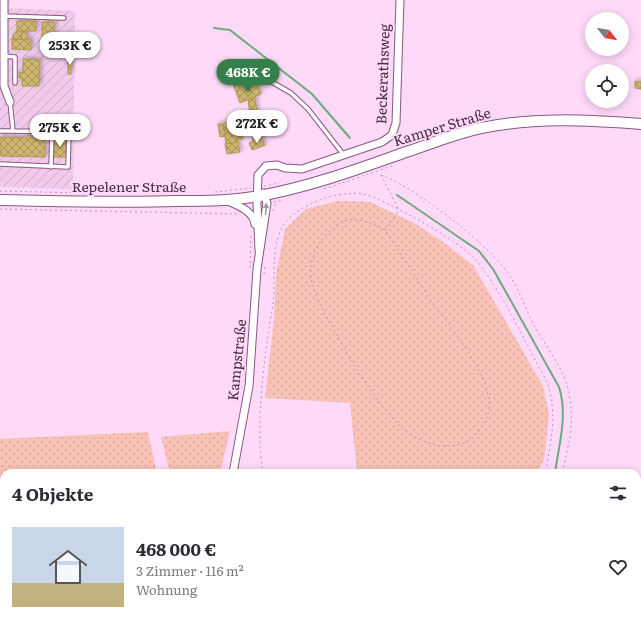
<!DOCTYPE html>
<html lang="de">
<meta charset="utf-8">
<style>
body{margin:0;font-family:Literata,serif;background:#f7f7f7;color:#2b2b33;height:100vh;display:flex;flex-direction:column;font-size:15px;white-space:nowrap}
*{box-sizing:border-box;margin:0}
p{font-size:13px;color:#7c7c81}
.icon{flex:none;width:22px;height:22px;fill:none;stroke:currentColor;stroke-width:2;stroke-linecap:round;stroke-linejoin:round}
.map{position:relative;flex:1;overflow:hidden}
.sheet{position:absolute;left:0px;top:469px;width:641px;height:156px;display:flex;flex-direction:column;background:#fff;border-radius:12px 12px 0 0;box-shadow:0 2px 10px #0003}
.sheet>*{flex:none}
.needle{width:26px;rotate:121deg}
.fabs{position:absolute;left:585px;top:12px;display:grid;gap:8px}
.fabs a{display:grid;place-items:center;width:44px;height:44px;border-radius:50%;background:#fff;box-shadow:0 2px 10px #0003;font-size:20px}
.price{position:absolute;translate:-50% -34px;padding:0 9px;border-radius:14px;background:#fff;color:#222;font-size:13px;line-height:26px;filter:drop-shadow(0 1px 2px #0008)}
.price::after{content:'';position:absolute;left:50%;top:24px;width:12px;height:9px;margin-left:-6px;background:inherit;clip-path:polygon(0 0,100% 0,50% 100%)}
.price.current{background:#357f4c;color:#fff}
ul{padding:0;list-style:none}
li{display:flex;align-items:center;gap:12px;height:100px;padding:0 12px}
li+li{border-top:1px solid #e1e1e2}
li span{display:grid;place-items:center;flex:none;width:112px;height:80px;border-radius:0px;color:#555}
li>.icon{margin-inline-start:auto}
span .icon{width:48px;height:48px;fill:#fffc;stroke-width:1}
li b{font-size:17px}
h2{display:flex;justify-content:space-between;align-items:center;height:48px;padding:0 12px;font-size:17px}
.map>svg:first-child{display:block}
</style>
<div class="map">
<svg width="641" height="625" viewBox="0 0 641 625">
<defs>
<pattern id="industrial-furrows" width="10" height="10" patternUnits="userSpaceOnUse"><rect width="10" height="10" fill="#f1caeb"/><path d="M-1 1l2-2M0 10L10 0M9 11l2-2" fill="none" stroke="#d0aecb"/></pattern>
<pattern id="grass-dots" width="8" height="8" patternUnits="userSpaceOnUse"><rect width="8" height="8" fill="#f8c2b7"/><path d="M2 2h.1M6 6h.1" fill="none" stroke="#d6a79f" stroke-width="1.8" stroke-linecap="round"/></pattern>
<pattern id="building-cross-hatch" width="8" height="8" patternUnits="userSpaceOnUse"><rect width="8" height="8" fill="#cdb56e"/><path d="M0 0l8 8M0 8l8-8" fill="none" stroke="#a8945c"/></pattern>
<filter id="shadow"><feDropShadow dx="2" dy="-2" stdDeviation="2" flood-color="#0004"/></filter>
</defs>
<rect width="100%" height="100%" fill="#fed9f8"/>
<path fill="url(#industrial-furrows)" d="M 0,0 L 10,0 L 9,8 L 75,11 L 73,189 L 0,187 Z"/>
<g fill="url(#grass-dots)">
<path d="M 338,201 L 370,202 L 414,223 L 443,242 L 473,265 L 543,386 L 549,414 L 544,460 L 536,473 L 357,473 L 350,403 L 265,398 L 274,319 L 276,275 L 285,229 L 306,209 Z"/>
<path d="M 230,431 L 220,473 L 170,473 L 161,437 Z"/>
<path d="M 148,432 L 157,473 L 4,473 L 4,621 L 184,621 L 183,625 L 0,625 L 0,439 Z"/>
<path d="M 637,528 L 641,529 L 641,557 L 637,558 Z"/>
<path d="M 219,621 L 279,621 L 282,625 L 219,625 Z"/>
<path d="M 502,621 L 582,621 L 578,624 L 570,625 L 507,625 Z"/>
</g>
<path fill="#6dab7d" d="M 400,621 L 423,621 L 411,625 L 388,625 Z"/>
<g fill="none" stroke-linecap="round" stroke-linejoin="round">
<g stroke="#6dab7d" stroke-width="2">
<path d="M 214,28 L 230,30 L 312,94 L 350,138"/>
<path d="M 397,195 L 479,251 L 493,269 L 559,387 C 568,415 559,444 555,473"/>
</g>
</g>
<g fill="url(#building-cross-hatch)" stroke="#af9852" filter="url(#shadow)">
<rect x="17" y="21" width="19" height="10"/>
<rect x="42" y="22" width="12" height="28"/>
<path d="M 17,31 L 22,31 L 21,40 L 13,39 L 13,35 Z"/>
<path d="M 22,31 L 27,31 L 27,40 L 21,40 Z"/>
<path d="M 12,39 L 31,40 L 31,50 L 12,49 Z"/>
<rect x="68" y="57" width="3" height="17"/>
<path d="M 23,59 L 40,60 L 39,86 L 22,86 L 22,78 L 19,78 L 19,72 L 23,73 Z"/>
<path d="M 253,75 L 257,83 L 236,92 L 233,84 Z"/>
<path d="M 635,81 L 641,82 L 641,89 L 635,88 Z"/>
<path d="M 257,83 L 261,94 L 240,103 L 236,92 Z"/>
<path d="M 255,97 L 257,112 L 250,113 L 248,100 Z"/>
<path d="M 257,112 L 260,128 L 253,129 L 250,113 Z"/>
<path d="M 241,121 L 243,139 L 238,139 L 235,122 Z"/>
<path d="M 235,122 L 238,142 L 226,144 L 223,124 Z"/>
<path d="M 218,124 L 223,124 L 225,136 L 220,137 Z"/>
<path d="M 260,128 L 260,130 L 253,132 L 253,129 Z"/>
<path d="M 260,130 L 262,138 L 253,141 L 252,132 Z"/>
<path d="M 27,135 L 31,135 L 31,138 L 45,138 L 45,157 L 0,156 L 0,137 L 27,138 Z"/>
<rect x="54" y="138" width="12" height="19"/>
<path d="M 262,138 L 265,145 L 252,150 L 249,143 Z"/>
<path d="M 238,142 L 240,152 L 227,154 L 225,144 Z"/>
</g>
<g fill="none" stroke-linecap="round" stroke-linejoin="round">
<defs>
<g id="lane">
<path d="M 4,16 L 64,18"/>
<path d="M 4,56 L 15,57 L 15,83"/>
<path d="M 251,70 L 291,93 L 308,109 L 343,154"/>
<path d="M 0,131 L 13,131"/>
<path d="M 0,164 L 68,167 L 69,132 L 13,131 L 10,102"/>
<path d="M 51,167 L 52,132"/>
</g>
<g id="street">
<path d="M 4,0 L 4,86 L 10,102"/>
<path d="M 228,201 C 239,206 253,211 255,224"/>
<path d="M 259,250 L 257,204 L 258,175 L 266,166 L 277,165 L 285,168 L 302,169 L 382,142 L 392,135 L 396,123 L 400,0"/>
<path d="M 233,473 L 249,386 L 257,269 L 267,203 L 263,193"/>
<path d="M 203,625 L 204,621"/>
</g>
<path id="secondary" d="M 0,200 C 59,201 118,203 177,201 C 204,201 232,201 259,196 C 310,187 358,169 406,152 C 431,144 456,133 481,128 C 535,117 587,120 641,124"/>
</defs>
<use href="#lane" stroke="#8a5684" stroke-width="5.5"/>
<use href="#street" stroke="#8a5684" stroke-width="9"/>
<use href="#secondary" stroke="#8a5684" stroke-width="12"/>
<g stroke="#b999b3" stroke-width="1" stroke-dasharray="2 3" stroke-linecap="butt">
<path d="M 381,175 C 416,188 493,247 512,279 C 522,296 528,315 537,331 C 549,350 564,370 569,393 C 575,424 569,443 562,473"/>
<path d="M 381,175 L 399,210"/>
<path d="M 264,186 L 279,183"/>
<path d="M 324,189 L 395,165"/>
<path d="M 0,191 L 82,193"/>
<path d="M 215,192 L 251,188"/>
<path d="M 274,202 L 284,200"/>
<path d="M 0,209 L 240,214"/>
<path d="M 273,211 L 276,203"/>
<path d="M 385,230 C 370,221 348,214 334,227 C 296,262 311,290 333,328 C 341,343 350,358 359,373 C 380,404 405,446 447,446 C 458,445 468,443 475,435 C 484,427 491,412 489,399 C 482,363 453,331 432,302 C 416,278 401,254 385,230 L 399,211"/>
<path d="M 250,268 L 251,235"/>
<path d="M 264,274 L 265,266"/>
<path d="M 241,388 L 242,379"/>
<path d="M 263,473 C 255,426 264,358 272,311 C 277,284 269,251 283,226 C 296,205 337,190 362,194 C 384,198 461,242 476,260 C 503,293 526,344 547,382 C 558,412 551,442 545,473"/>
<path d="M 637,505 L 641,506"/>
<path d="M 288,621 L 291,625"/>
<path d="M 196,625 L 197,621"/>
<path d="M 348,625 L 361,621"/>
<path d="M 369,625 L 382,621"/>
</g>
<use href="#lane" stroke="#fff" stroke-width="3.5"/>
<use href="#street" stroke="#fff" stroke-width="7"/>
<use href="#secondary" stroke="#fff" stroke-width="10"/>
</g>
<defs><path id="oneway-solid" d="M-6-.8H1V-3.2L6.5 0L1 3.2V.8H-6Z"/></defs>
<use fill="#a397a1" href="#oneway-solid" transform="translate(266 209) rotate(-86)"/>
<g text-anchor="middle" stroke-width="4" stroke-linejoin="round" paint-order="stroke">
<g font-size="14" fill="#472f43" stroke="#fed9f8">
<text transform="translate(383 74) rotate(-88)" y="5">Beckerathsweg</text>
<text transform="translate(442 127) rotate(-17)" y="5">Kamper Straße</text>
<text x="129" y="192">Repelener Straße</text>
<text transform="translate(237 360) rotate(-84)" y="5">Kampstraße</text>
</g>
</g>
</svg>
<div class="fabs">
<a><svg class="needle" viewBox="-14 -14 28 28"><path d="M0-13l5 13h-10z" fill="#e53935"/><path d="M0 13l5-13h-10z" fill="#7c7c81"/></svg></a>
<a><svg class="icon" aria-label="locate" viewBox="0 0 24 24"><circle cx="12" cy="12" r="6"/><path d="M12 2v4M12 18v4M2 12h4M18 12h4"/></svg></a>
</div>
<b class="price" style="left:70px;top:66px">253K €</b>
<b class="price current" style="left:248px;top:93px">468K €</b>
<b class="price" style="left:257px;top:144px">272K €</b>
<b class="price" style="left:60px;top:148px">275K €</b>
<section class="sheet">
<h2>4 Objekte<svg class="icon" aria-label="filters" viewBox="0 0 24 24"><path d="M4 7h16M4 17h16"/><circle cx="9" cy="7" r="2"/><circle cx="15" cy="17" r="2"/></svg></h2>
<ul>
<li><span style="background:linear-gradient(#c9d6e8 70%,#c2b280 0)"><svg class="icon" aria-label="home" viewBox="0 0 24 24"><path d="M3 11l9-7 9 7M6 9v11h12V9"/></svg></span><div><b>468 000 €</b><p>3 Zimmer · 116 m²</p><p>Wohnung</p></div><svg class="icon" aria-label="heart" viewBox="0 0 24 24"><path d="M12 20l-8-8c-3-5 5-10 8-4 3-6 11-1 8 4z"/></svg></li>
</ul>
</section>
</div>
